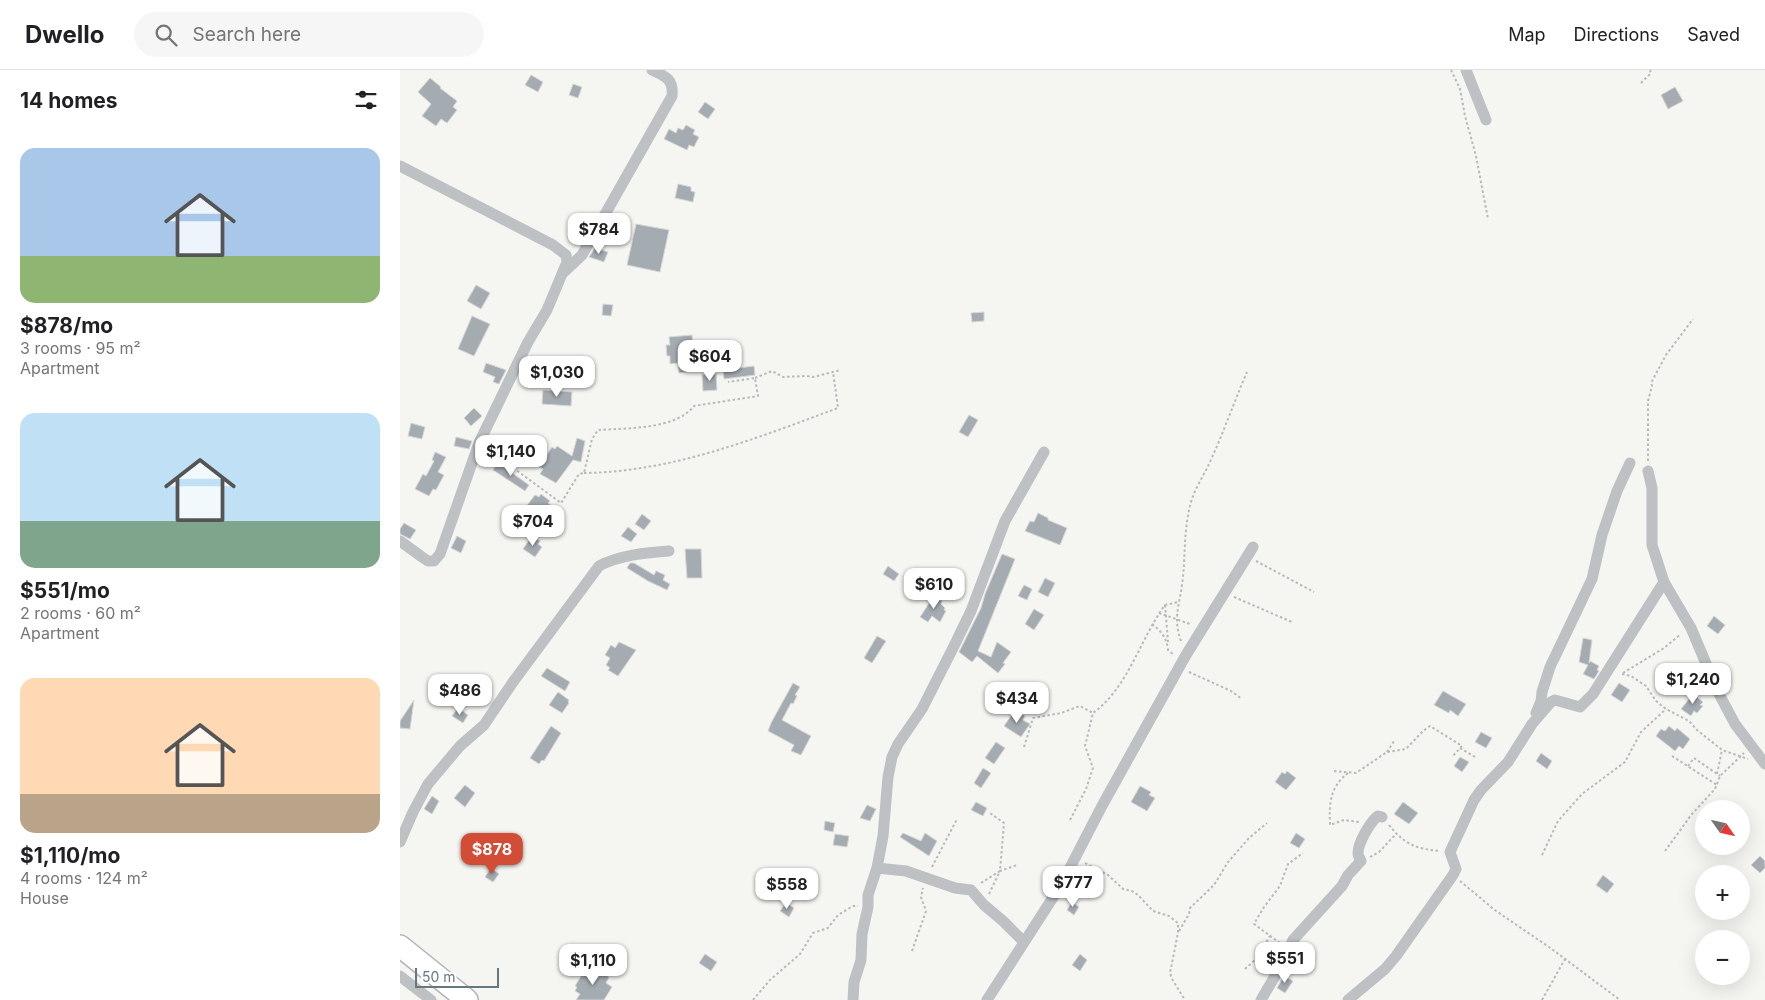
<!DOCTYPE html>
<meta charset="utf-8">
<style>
body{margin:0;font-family:Inter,sans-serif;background:#f6f6f6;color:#202124;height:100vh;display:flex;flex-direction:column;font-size:19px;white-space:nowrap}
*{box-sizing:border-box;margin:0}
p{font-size:16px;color:#757577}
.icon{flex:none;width:28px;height:28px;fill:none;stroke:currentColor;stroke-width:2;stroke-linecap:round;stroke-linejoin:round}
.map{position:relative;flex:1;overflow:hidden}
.drawer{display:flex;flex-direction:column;background:#fff;width:400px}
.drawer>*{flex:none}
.needle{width:32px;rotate:124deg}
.buttons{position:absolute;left:1295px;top:730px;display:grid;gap:10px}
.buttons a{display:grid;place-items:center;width:55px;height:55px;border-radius:50%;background:#fff;box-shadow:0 5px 20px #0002;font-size:25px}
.scale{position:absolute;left:15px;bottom:12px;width:84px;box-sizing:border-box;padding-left:5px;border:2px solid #677780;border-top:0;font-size:14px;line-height:18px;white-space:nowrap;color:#677780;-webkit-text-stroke:4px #fff;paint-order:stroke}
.price{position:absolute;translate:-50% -42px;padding:0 11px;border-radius:10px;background:#fff;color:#222;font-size:16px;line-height:32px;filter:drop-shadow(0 1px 2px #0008)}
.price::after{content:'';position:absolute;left:50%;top:30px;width:15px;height:11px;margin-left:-8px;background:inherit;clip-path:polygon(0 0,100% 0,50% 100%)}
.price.current{background:#d24c36;color:#fff}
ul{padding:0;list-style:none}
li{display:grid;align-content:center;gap:10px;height:265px;padding:0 20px}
li span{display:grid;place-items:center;height:155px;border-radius:15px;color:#555}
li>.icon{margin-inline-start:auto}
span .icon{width:90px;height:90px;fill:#fffc;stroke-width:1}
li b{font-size:21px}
h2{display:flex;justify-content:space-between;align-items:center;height:60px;padding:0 20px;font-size:21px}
header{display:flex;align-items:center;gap:30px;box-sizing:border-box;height:70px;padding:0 25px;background:#fff;border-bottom:1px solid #e0e0e0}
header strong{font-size:24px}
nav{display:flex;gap:28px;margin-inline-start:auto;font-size:18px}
.search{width:350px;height:45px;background:#f6f6f6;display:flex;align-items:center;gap:12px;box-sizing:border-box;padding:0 18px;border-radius:28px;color:#757577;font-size:19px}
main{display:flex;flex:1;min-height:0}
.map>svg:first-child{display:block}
</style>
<header>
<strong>Dwello</strong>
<div class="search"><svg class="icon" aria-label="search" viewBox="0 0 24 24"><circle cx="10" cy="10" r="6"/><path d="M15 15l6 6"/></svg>Search here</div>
<nav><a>Map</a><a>Directions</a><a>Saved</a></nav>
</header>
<main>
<section class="drawer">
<h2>14 homes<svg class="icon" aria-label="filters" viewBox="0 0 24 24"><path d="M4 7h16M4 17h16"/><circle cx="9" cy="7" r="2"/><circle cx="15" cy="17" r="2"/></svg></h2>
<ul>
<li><span style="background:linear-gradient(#a9c7e8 70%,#8fb573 0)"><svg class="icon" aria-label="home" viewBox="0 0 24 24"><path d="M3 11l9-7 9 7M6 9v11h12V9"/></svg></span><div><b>$878/mo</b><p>3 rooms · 95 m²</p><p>Apartment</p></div></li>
<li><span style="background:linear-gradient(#bfe0f5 70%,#7fa58c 0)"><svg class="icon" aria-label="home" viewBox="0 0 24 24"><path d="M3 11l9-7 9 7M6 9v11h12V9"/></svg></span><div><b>$551/mo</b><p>2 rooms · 60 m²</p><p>Apartment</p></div></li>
<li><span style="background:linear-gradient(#ffd9b3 75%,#b9a48a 0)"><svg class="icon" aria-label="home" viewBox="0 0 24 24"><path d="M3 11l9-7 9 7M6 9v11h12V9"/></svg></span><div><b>$1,110/mo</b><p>4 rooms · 124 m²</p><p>House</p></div></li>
</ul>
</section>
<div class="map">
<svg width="1365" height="930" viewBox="0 0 1365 930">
<rect width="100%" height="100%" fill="#f5f5f2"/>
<g fill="#a5acb1" stroke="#d7d7d5">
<path d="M 131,5 L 143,12 L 138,22 L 125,15 Z"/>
<path d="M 30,8 L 41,17 L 40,18 L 57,31 L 53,37 L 57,40 L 47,53 L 41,49 L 36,56 L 22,46 L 31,34 L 18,22 Z"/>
<path d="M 173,14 L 182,17 L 178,28 L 169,25 Z"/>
<path d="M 1275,17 L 1283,31 L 1268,39 L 1261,25 Z"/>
<path d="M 305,32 L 315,39 L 308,49 L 298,42 Z"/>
<path d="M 286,55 L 295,60 L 293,64 L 299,67 L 294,77 L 289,75 L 287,80 L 264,69 L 269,59 L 276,63 L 278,58 L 283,60 Z"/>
<path d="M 278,114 L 291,117 L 291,121 L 295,122 L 293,132 L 275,128 Z"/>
<path d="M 236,154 L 269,160 L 260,202 L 227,195 Z"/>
<path d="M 195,178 L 208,182 L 204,192 L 189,187 Z"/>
<path d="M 76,215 L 90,223 L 81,239 L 67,231 Z"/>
<path d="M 203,234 L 213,235 L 211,246 L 202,245 Z"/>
<path d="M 584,242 L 584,251 L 572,252 L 571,243 Z"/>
<path d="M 72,246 L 90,254 L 74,286 L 58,279 Z"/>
<path d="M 292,265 L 295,301 L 279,303 L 278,293 L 270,294 L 270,286 L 267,286 L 266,275 L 270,275 L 269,267 Z"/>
<path d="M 86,293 L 106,300 L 99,314 L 93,312 L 95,307 L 83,302 Z"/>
<path d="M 354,296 L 355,305 L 324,309 L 323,300 Z"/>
<path d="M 316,304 L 317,320 L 303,321 L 302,305 Z"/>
<path d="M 143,320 L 172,322 L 171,336 L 142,334 Z"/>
<path d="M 74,338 L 82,346 L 71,356 L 64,348 Z"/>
<path d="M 569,345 L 578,350 L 568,367 L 559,362 Z"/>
<path d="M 11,353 L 25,357 L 22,369 L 8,366 Z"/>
<path d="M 56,367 L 72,371 L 69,379 L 54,376 Z"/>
<path d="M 177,368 L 185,371 L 181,392 L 173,390 L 156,413 L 140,404 L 143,399 L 139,397 L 152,377 L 155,379 L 157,376 L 172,386 Z"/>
<path d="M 35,382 L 46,387 L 38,402 L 44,405 L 36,420 L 33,419 L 29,426 L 15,419 L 23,404 L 26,406 L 34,391 L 32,390 Z"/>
<path d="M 98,393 L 129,415 L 125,421 L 93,400 Z"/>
<path d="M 141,424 L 150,431 L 148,433 L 155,438 L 133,464 L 112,448 L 121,435 L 125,438 L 135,425 L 139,427 Z"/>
<path d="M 638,443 L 648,448 L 648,450 L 667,458 L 660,475 L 625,461 L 630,451 L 634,452 Z"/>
<path d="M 242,444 L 251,451 L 244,460 L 235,454 Z"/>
<path d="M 4,453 L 16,460 L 10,469 L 0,464 L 0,459 Z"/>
<path d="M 228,457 L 237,464 L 231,472 L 221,466 Z"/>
<path d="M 57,466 L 66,471 L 61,483 L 51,478 Z"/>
<path d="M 132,466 L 140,471 L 138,474 L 142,477 L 135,487 L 123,479 Z"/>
<path d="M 285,479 L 301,479 L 302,508 L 287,508 Z"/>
<path d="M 602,484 L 615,489 L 578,581 L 591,587 L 597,572 L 611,582 L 603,593 L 605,594 L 598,603 L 577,586 L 572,592 L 559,582 L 581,538 L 585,524 Z"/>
<path d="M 230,493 L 234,493 L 254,505 L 256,501 L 265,505 L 263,510 L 270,514 L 267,520 L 248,511 L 227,498 Z"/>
<path d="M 488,496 L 499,504 L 494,511 L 483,504 Z"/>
<path d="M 645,508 L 655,513 L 648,527 L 638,522 Z"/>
<path d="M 624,515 L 632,519 L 627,530 L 618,526 Z"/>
<path d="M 534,526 L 542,531 L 541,534 L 545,538 L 544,540 L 546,541 L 540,552 L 532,546 L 528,552 L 520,547 Z"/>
<path d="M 634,539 L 644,545 L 634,560 L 625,554 Z"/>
<path d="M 1314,546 L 1325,555 L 1318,564 L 1307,556 Z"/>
<path d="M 477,566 L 486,571 L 472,593 L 464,588 Z"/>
<path d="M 1183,568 L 1192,570 L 1189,593 L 1190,591 L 1199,596 L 1197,600 L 1199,601 L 1194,609 L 1183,604 L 1188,595 L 1179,592 Z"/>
<path d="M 219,572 L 236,580 L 218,606 L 208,600 L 210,598 L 206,595 L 210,588 L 205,585 L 211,575 L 215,578 Z"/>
<path d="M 147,598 L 170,612 L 165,621 L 141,606 Z"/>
<path d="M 393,613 L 400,617 L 395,625 L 397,626 L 393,634 L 391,633 L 382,650 L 411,666 L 401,685 L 391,681 L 394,675 L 368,661 L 371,653 Z"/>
<path d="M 1219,613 L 1230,620 L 1222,632 L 1211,625 Z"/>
<path d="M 1043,621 L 1066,634 L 1058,646 L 1050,640 L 1049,643 L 1034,635 Z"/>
<path d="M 158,622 L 169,630 L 168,632 L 169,633 L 162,643 L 149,635 Z"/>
<path d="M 1293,624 L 1303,632 L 1300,635 L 1303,636 L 1297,643 L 1294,641 L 1291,646 L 1281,639 Z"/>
<path d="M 14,630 L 10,659 L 0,658 L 0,651 Z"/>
<path d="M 58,638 L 68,645 L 63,653 L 52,646 Z"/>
<path d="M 615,640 L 625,646 L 623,650 L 630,654 L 621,667 L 604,656 Z"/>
<path d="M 151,656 L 161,663 L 144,691 L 142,690 L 139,694 L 130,688 Z"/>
<path d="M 1269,656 L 1275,661 L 1277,658 L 1290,669 L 1283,679 L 1279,676 L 1275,681 L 1256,666 L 1261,659 L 1265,661 Z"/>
<path d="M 1081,662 L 1092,668 L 1086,678 L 1075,672 Z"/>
<path d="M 596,672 L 605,678 L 594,694 L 585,688 Z"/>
<path d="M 1141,683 L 1152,691 L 1147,699 L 1136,691 Z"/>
<path d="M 1060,687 L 1069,692 L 1062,702 L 1054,696 Z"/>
<path d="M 583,698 L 591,703 L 581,718 L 574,713 Z"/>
<path d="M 887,701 L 896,708 L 886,720 L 875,712 L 882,702 L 885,704 Z"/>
<path d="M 65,715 L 75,723 L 65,737 L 54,728 Z"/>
<path d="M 740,716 L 751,722 L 749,725 L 755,728 L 747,741 L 731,732 Z"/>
<path d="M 32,726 L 39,731 L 32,744 L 24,739 Z"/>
<path d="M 576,732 L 587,738 L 583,746 L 571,740 Z"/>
<path d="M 1003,732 L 1018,743 L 1009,754 L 994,744 Z"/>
<path d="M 467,735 L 476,739 L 470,751 L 460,748 Z"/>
<path d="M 425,751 L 435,753 L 433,762 L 424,760 Z"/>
<path d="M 503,763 L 521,771 L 525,763 L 537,771 L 529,786 L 500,767 Z"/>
<path d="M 896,763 L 905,769 L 899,778 L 890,773 Z"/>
<path d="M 435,764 L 449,766 L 447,777 L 433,775 Z"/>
<path d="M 98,766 L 101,778 L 90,781 L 92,789 L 73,794 L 69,778 L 88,772 L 87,769 Z"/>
<path d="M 1360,786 L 1365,791 L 1365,798 L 1360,803 L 1351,795 Z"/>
<path d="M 91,798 L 99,804 L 93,812 L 85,807 Z"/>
<path d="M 1203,805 L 1214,814 L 1207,823 L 1196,815 Z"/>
<path d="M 672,832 L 679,837 L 674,845 L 667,840 Z"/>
<path d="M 386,833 L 394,838 L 389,847 L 380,841 Z"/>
<path d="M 305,884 L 317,892 L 311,901 L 299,893 Z"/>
<path d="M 680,884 L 687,890 L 680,901 L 672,895 Z"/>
<path d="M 194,897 L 209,907 L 206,913 L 212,917 L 204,930 L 176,930 L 180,924 L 175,921 L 177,917 L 175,916 L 186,898 L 191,901 Z"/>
<path d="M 884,906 L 893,911 L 885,923 L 877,918 Z"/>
</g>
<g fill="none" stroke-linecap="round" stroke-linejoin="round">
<defs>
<path id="highway" d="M 0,876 L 67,930"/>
</defs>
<use href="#highway" stroke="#b0b4b7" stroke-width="24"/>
<g stroke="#b7babc" stroke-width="2" stroke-dasharray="2.5 2.5" stroke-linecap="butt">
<path d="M 1051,0 L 1060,19 L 1065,46 L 1076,86 L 1088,149"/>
<path d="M 1241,13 L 1251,3 L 1250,0"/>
<path d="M 355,308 L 372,301 L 383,307 L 407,306 L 413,307 L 441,300"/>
<path d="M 89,380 L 161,433 L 179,404 L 184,403 L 192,369 L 198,360 C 226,358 275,360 294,336 L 358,326 L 355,308 L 328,312"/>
<path d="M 1248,391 L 1248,331 L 1252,316 L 1251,313 L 1266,285 L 1293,249"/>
<path d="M 184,403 C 272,402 357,368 438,338 L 433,302"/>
<path d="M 856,491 L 914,522"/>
<path d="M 834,527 L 892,552"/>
<path d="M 765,535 L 768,572"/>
<path d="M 759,543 L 790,554"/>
<path d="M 752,554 C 761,561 767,568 768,580 L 774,585"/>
<path d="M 781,571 C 773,548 779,537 782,515 C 786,486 783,461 791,432 C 795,418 803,407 809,394 C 823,364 834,332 847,302"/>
<path d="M 789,602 L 831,621 L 842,629"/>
<path d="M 1223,603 L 1264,578 L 1281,564"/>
<path d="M 1222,604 L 1231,606 L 1246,616 L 1256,631 L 1266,639 L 1289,651 L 1297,660 L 1322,680 L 1348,689"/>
<path d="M 624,677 L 633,648 L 661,643 L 680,636 L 693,643"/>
<path d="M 1060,678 L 1075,687"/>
<path d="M 987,682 L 994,671"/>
<path d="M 1272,686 L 1317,715"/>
<path d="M 1288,696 L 1294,688 L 1320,706"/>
<path d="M 934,701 L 956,703 L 987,682 L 1006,679 L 1023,661 L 1030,656 L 1062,676 L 1052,687"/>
<path d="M 948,703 C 930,717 929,733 930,755 L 944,750 L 959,752"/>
<path d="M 1317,704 L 1322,680"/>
<path d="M 670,750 L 686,719 L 693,698 L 685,676 L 693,643 C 728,618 740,569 765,535 L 778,532"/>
<path d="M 989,755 C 1004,774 1016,779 1040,781"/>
<path d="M 1265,781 L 1292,744 L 1315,719 L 1320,706 L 1344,683"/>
<path d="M 1142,785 L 1158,751 L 1182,724 L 1225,692 L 1241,662 L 1266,639"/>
<path d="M 970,787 L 979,782 L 996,764"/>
<path d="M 685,793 L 708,805 L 723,819 L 732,821 L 738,825 L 753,841 L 769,846 L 778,853 L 778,863 L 770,903 L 772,909 L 785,930"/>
<path d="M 532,797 L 557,749"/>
<path d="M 1060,811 L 1096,841 L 1149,877 L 1220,930"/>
<path d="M 581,813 L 600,801 L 604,753 L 590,743"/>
<path d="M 589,824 L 600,801 L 617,795"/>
<path d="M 779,861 L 789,844 L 790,838 L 814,815 L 828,792 L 849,768 L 867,753"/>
<path d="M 880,873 L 854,854 L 864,837 L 880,816 L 888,794 L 903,783"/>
<path d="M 512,881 L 526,841 L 521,827 L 523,818"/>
<path d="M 845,899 L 856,889 L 870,866"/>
<path d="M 353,930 L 370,910 L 400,884 L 413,863 L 428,858 L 438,845 L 453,836 L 458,836"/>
<path d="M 1142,930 L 1165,889"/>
</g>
<g stroke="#bdc1c4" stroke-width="11">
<path d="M 1066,0 L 1086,50"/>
<path d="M 0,96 L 153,175 L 166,185 L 167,192 L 147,240 L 128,272 L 79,373 L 40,484 L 34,491 L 28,491 L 22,487 L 0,471"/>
<path d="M 164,202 L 182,185 L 272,26 C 274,9 265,6 252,0"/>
<path d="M 1248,401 L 1252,418 L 1252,475 L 1264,512 L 1291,558 L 1318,622 L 1335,654 L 1365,694"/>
<path d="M 1136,643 L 1141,631 L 1142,622 L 1150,597 L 1192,509 L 1202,465 L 1217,421 L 1230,393"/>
<path d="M 0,772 L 13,742 L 28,714 L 60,676 L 84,655 L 113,612 L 199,496 C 220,485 245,483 269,481"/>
<path d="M 477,798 L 506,801 L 555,818 L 571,820 L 584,835 L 603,851 L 624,872"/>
<path d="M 0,906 L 31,930"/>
<path d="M 453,930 L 454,912 L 461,890 L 462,864 L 468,837 L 468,825 L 477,798 L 483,766 L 488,707 L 492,687 L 498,674 L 522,639 L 554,576 L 571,541 L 605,451 L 644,382"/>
<path d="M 587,930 L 661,815 L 703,734 L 786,585 L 853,477"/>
<path d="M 861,930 L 885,889 L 893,870 L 942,816 L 948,805 L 961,791 C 960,789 958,786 958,783 C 958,773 970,752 978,746 L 982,747"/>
<path d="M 948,930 L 985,899 L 996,886 L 1053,805 L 1056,799 L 1050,782 L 1074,730 L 1081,720 L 1108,692 L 1132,654 L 1151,632 L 1155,630 L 1180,637 L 1193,624 L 1264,512"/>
</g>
<use href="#highway" stroke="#fff" stroke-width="21"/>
</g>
</svg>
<div class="buttons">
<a><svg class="needle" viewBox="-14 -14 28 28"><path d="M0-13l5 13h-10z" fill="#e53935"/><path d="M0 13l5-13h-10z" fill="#757577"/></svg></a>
<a>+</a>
<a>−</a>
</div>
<div class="scale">50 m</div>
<b class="price" style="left:199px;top:185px">$784</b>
<b class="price" style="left:310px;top:312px">$604</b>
<b class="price" style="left:157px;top:328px">$1,030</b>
<b class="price" style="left:111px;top:407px">$1,140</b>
<b class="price" style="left:133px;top:477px">$704</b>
<b class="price" style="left:534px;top:540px">$610</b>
<b class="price" style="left:1293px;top:635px">$1,240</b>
<b class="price" style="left:60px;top:646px">$486</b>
<b class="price" style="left:617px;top:654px">$434</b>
<b class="price current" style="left:92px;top:805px">$878</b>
<b class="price" style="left:673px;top:838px">$777</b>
<b class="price" style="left:387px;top:840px">$558</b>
<b class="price" style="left:885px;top:914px">$551</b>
<b class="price" style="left:193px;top:916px">$1,110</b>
</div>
</main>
